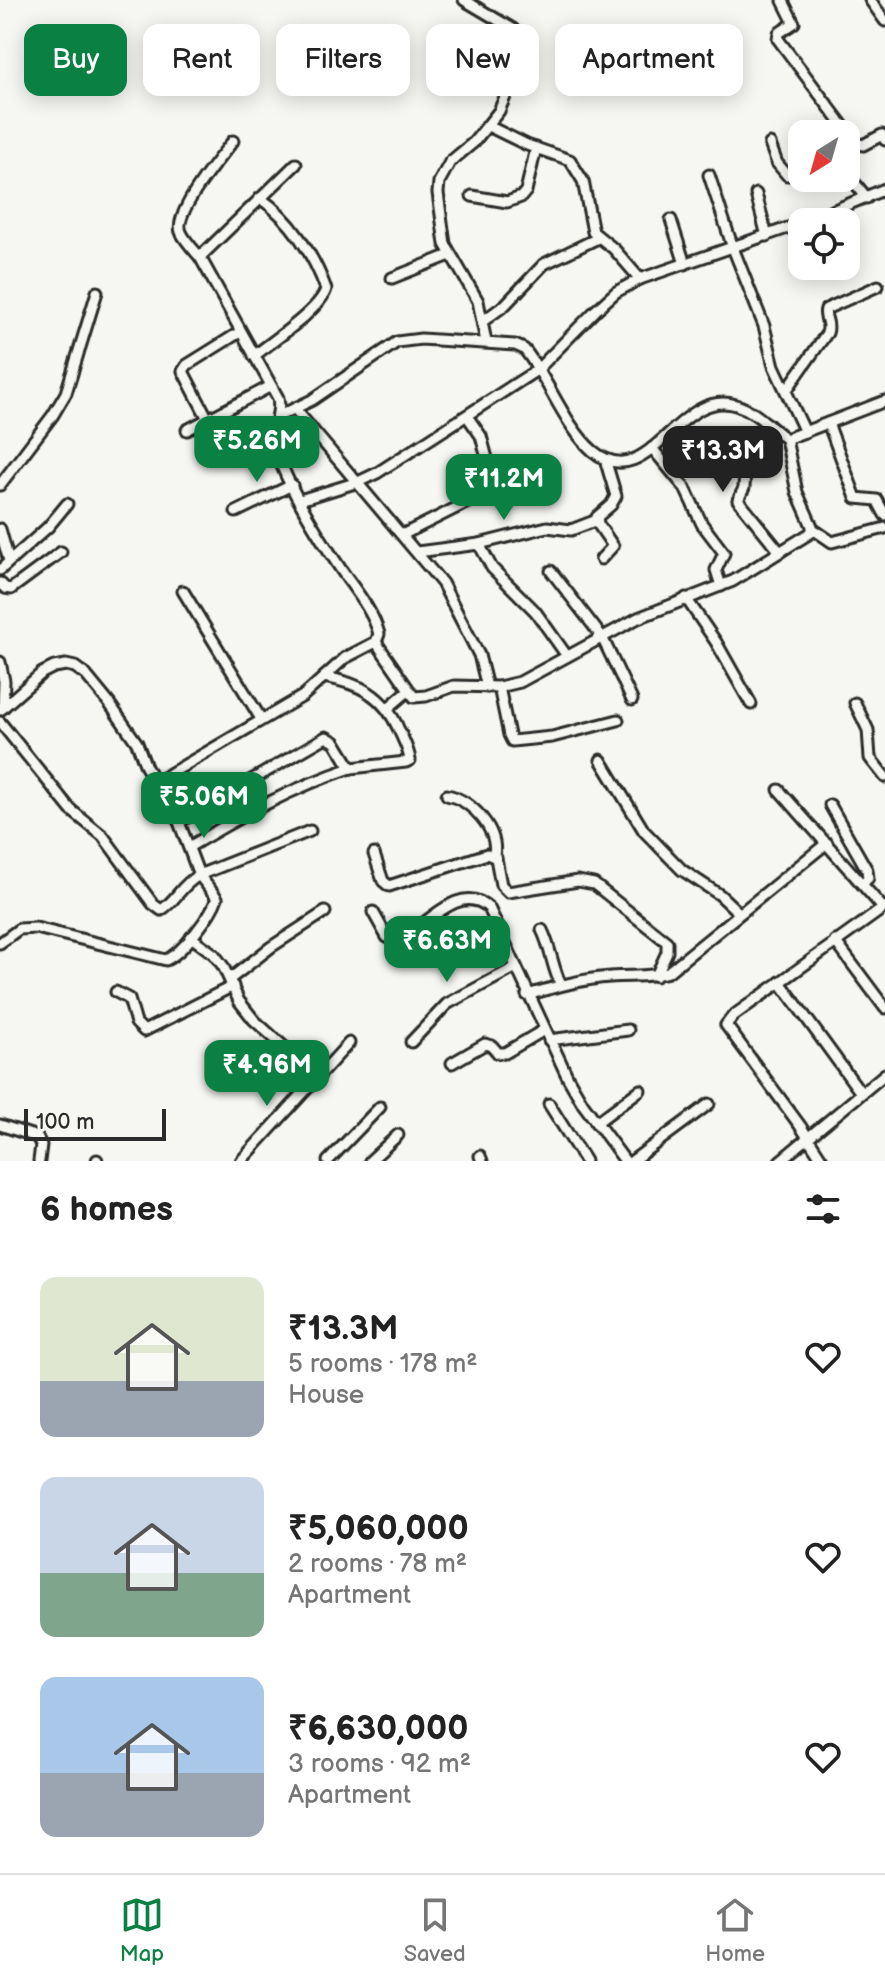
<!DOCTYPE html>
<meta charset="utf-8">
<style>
body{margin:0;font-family:"Balsamiq Sans",sans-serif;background:#f6f6f6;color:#222;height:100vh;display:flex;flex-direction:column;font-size:30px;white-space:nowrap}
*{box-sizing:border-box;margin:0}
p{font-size:26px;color:#767676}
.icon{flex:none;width:44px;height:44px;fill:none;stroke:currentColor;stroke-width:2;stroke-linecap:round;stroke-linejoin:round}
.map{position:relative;height:1161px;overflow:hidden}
.panel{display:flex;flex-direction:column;background:#fff;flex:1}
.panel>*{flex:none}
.hud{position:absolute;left:24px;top:24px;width:838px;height:72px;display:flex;gap:16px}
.needle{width:52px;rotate:217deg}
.controls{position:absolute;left:788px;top:120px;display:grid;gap:16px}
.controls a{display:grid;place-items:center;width:72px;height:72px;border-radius:16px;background:#fff;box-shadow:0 4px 20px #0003;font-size:40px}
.scale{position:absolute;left:24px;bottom:20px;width:142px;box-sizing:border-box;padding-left:8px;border:4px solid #2b2b2b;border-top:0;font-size:22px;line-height:28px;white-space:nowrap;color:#2b2b2b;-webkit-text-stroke:6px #f6f6f2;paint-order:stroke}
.price{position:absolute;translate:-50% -68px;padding:0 18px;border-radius:16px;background:#0b8043;color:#fff;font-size:26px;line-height:52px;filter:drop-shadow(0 2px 4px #0008)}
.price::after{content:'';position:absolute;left:50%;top:48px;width:24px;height:18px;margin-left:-12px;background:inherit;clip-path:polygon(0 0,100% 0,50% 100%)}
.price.on{background:#222;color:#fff}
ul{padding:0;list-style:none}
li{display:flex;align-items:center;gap:24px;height:200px;padding:0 40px}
li span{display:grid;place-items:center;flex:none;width:224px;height:160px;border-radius:16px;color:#555}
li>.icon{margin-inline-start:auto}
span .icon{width:96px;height:96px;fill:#fffc;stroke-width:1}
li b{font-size:34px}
h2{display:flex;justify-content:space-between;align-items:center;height:96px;padding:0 40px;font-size:34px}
.pill{padding:0 28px;border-radius:16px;background:#fff;box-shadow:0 4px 20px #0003;font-size:28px;line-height:72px}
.pill.on{background:#0b8043;color:#fff}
.menu{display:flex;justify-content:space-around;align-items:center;height:112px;border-top:2px solid #e0e0e0;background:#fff;font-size:22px;color:#767676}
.menu a{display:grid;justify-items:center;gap:4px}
.menu .on{color:#0b8043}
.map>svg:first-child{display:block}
</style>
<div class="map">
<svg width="885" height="1161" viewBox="0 0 885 1161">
<rect width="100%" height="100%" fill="#f6f6f2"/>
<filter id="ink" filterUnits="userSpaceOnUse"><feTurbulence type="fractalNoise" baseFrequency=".0125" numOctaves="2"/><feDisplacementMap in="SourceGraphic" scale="16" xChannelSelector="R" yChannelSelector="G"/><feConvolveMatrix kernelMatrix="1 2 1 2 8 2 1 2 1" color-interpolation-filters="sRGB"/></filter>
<g filter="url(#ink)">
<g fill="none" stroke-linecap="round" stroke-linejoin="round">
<defs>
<g id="street">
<path d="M 464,0 L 513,29 L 523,40 L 520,62 L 499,111 L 474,142 L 450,162 L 439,182 L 438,193 L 445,244 L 478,301 L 486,342"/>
<path d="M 870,0 L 885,21"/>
<path d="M 783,1 L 794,23 L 779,33 L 778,39 L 856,143 L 863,145 L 882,135 L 885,140"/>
<path d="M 488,126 L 527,145 L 570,160 L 583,181 L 593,232 L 614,249 L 640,279"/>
<path d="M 770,144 L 777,163 L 787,175 L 802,175"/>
<path d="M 846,172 L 867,198"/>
<path d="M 709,175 L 733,248 L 764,326 L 774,366 L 805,432"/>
<path d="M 756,194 L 767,236"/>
<path d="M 472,196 L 507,202 L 521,197 L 526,191 L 536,148"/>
<path d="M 671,220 L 685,264"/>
<path d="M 806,222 L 885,189"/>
<path d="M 200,257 C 194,250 185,241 181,232 C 173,213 221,156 233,141"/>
<path d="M 392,278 L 450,255"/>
<path d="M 483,321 L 505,305 L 544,264 L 598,238"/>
<path d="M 254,356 C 271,342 321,309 326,289 C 313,254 291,219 260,198"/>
<path d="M 786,391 L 827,333 C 831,323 823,317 826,309 L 878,286"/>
<path d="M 295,409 L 442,583 L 479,655 L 487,687"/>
<path d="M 279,416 L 312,400 L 397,342 L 421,339 L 515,345 L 524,349 C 548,378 565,427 593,451 C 648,497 678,387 736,405 C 756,411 769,427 786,439 L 885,401"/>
<path d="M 208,419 L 183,371 L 187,365 L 240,332"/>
<path d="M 828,423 L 856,498 L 877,500 L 885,515"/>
<path d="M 768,424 L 745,470 L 744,488 L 738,500 L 780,552"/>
<path d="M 187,430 L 271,386"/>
<path d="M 652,448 L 685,488 L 702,524 L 724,553 L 716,570 L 721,586"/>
<path d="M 0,485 L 53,415 L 66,393 L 97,292"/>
<path d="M 300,500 L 358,482 L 377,473 L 537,370 L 596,310 L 616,292 L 640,279 L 802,223"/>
<path d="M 236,512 L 292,485"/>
<path d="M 0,529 L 9,561"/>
<path d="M 813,529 L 832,542 L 885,528"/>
<path d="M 402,535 L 498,487 L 499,480 L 488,462 L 481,436 L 467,416"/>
<path d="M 479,544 L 492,568 L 535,611 L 567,656"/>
<path d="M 417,552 L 479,544 L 547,527 L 571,530 L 597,520"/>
<path d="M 601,559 L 613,546 L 598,524 L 597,517 L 611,505 L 616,496 L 605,459"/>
<path d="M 0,570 L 48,527 L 67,504"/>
<path d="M 551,571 L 602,637 L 632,700"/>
<path d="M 0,583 L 5,588 L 11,589 L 61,552"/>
<path d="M 183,591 L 261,719"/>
<path d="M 686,598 L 716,642 L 751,704"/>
<path d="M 376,642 L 414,697 L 426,696 L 454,686 L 499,687 L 520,682 L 638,618 L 733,581 L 812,532 L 812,526 L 797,492 L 786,439"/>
<path d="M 0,662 L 4,681 L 3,708"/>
<path d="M 499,687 L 509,735 L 512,741 L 552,737 L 618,720"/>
<path d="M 855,703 L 868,730 L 870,758 L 885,777"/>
<path d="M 388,708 L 408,691"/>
<path d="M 0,710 L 42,673 L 54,667 L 66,665 L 75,667 L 86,675 L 109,703 L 137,743 L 146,767 L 179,822 L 199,875 L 217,898 C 211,916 183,952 166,960 L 36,928 L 19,929 L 0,943"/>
<path d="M 0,722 L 71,810 L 103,836 L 153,904 L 161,910 C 176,901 180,886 199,875 L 310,831"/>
<path d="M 601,760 L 644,831 L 682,870 L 720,895 L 739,913"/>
<path d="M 156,782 L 303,696 L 345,658 L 376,642 L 379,634 C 373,611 355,590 342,571 C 320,538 285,484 275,446 C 270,429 282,415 278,398 L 200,257 L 296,164"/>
<path d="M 779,790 L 883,908"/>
<path d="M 447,795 C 471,800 499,829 494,856"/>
<path d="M 830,805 L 867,870 L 868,878 L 862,884"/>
<path d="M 179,822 L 326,737 L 335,742 L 351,768 L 406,762 L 410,760 C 409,750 403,739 399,730 C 384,695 359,683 324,677"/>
<path d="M 189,847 C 243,815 291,788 351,768"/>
<path d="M 374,854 L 383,881 L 389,886 L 487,854 L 496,858 L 501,885 L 508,892 L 578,881 L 594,884 L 667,942 L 667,952 L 656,976"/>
<path d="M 373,912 L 387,937 L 397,942 C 424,929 459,880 489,908 L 568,1078 L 583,1104 L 625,1161"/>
<path d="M 542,930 C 551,948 552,967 561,985"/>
<path d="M 191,937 L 214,954 L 223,966 L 239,1001 L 254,1020 L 318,1077"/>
<path d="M 835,941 L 885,1008"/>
<path d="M 230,979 L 271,947 L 325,912"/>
<path d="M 780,982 L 861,1093"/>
<path d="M 116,992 L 129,999 L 136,1023 L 144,1031 L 233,986"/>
<path d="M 527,995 C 555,987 582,979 610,977 C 630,975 649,978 668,972 L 827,843"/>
<path d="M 549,1040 L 628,1030"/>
<path d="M 411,1042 L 447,1004 L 516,967"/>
<path d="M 452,1063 L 485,1044 L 492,1046 L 498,1053 L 505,1053 L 544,1030"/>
<path d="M 549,1104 L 585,1161"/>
<path d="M 596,1123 L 640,1090"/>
<path d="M 0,1125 L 37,1137 L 41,1145 L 39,1161"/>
<path d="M 480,1156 L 482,1161"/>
<path d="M 97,1161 L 97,1160"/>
<path d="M 241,1161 L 349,1043"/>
<path d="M 328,1161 L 380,1107"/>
<path d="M 370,1161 L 398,1135"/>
<path d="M 632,1161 L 709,1104"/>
<path d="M 780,1161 L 885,1074"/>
<path d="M 823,1161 L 801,1127 L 726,1025 L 733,1016 L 885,907"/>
</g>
</defs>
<use href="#street" stroke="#2b2b2b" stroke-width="15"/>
<use href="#street" stroke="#f6f6f2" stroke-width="9"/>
</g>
</g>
</svg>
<div class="controls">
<a><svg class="needle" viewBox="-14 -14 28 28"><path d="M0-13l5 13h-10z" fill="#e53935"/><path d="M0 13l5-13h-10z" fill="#767676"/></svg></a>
<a><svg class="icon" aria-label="locate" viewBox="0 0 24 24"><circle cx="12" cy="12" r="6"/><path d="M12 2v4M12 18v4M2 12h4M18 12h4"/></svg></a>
</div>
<div class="scale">100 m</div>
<b class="price" style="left:257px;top:484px">₹5.26M</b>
<b class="price on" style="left:723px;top:494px">₹13.3M</b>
<b class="price" style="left:504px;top:522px">₹11.2M</b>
<b class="price" style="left:204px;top:840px">₹5.06M</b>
<b class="price" style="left:447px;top:984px">₹6.63M</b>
<b class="price" style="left:267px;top:1108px">₹4.96M</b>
<div class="hud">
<a class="pill on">Buy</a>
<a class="pill">Rent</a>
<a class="pill">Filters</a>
<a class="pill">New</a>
<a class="pill">Apartment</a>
</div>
</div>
<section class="panel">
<h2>6 homes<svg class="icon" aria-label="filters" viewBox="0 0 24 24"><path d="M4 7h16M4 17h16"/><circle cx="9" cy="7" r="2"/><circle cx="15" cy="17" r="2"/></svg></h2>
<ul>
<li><span style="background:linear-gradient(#dfe7d0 65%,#9aa5b1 0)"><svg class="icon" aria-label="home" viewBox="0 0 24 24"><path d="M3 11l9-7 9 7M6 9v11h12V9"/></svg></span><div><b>₹13.3M</b><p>5 rooms · 178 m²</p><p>House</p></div><svg class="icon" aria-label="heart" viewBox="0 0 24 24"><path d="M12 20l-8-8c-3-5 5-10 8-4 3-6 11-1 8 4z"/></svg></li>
<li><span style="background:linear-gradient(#c9d6e8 60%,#7fa58c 0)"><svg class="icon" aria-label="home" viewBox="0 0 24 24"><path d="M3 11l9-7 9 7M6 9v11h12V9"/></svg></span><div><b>₹5,060,000</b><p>2 rooms · 78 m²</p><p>Apartment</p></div><svg class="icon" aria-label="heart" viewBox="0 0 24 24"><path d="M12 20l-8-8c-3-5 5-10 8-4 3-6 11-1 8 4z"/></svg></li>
<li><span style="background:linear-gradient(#a9c7e8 60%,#9aa5b1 0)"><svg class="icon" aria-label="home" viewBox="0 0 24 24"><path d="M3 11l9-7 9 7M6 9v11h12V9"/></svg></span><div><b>₹6,630,000</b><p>3 rooms · 92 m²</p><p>Apartment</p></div><svg class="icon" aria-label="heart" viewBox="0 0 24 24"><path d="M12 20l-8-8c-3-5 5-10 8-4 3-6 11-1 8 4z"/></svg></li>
</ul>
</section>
<nav class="menu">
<a class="on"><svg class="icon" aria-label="map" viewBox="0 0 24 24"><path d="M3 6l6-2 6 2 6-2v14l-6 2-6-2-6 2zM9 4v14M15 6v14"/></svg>Map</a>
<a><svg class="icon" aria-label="saved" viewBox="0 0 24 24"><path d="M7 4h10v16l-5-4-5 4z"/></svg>Saved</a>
<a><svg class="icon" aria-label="home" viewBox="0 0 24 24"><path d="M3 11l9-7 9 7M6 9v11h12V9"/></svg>Home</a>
</nav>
